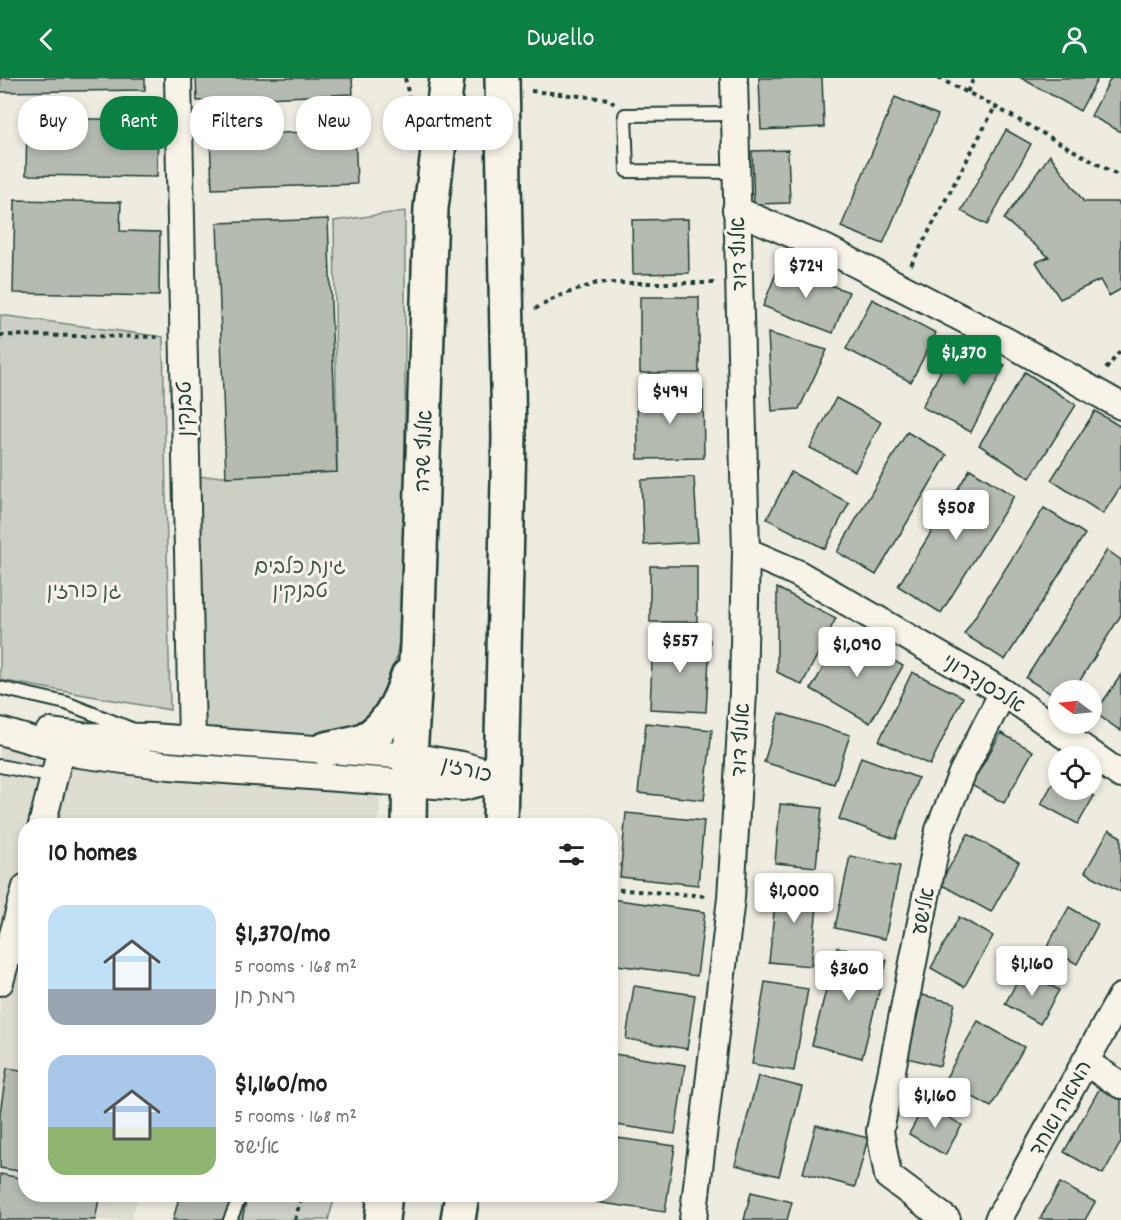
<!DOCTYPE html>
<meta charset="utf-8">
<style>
body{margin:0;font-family:Dekko,"Playpen Sans Hebrew",sans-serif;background:#f2f2f2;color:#222;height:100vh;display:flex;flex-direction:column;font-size:22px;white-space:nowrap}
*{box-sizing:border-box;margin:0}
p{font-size:20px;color:#767676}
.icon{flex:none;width:33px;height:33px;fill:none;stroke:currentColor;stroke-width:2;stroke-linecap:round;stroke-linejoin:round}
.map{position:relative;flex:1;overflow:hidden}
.sheet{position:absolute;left:18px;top:740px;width:600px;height:384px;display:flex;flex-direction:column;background:#fff;border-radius:24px;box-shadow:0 3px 9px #0003}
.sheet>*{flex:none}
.banner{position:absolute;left:18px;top:18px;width:600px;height:54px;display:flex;gap:12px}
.needle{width:39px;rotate:285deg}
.controls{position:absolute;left:1048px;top:602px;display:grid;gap:12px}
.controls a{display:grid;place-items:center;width:54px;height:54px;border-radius:50%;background:#fff;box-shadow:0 3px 9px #0003;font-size:30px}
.price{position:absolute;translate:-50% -51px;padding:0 14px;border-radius:6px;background:#fff;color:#222;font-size:20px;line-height:39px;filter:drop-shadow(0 2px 3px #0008)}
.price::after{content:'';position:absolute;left:50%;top:36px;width:18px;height:14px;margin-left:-9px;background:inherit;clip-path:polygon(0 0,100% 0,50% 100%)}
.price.selected{background:#0b8043;color:#fff}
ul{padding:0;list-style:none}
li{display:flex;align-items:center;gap:18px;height:150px;padding:0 30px}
li span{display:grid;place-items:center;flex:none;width:168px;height:120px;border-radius:18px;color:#555}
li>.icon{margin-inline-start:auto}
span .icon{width:72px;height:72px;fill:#fffc;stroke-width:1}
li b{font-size:26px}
h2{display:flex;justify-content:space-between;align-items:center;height:72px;padding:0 30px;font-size:26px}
.tag{padding:0 21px;border-radius:24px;background:#fff;box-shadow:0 3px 9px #0003;font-size:21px;line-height:54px}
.tag.selected{background:#0b8043;color:#fff}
header{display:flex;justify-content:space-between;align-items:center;height:78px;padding:0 30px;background:#0b8043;color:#fff;font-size:27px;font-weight:600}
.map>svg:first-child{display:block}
</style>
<header><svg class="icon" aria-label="back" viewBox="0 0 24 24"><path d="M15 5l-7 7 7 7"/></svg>Dwello<svg class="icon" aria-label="person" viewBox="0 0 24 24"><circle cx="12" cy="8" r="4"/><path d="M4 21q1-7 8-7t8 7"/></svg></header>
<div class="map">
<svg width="1121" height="1142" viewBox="0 0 1121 1142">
<rect width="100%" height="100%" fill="#eeece1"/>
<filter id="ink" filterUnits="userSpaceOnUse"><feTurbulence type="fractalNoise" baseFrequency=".0167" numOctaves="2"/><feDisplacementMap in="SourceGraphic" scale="12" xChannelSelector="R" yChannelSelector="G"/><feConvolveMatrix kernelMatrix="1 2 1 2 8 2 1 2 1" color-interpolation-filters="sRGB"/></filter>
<g filter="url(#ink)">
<path fill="#ddddd2" d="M 0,669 L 79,687 L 381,714 L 378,747 L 26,747 L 26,1116 L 139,1116 L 131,1142 L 0,1142 Z"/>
<g fill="#cccfc4" stroke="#76867c" stroke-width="1.5">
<path d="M 405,133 L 405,529 L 395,587 L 378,634 L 347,654 L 309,660 L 199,650 L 194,399 L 337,394 L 334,143 Z"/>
<path d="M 0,237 L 163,259 L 170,632 L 0,602 Z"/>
<path d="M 243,1116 L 336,1116 L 328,1142 L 235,1142 Z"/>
</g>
<g fill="#b5bbb0" stroke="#1f3d34" stroke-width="1.5">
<path d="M 0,0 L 145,0 L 145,12 L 0,14 Z"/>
<path d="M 196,0 L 352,0 L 353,16 L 197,23 Z"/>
<path d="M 759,0 L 822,0 L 824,49 L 761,52 Z"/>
<path d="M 1021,0 L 1098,0 L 1080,33 Z"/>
<path d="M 1111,0 L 1121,0 L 1121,54 L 1091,38 Z"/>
<path d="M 895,19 L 938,37 L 883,166 L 841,149 Z"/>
<path d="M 27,40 L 158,42 L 157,99 L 26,97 Z"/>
<path d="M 355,52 L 357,106 L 212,111 L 210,58 Z"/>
<path d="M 1006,52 L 1031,66 L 987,147 L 961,133 Z"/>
<path d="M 788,72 L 790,125 L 754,126 L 752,73 Z"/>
<path d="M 1050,77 L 1084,124 L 1118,124 L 1121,129 L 1121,211 L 1109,218 L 1100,202 L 1060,221 L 1036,184 L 1049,179 L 1004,141 Z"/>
<path d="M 15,122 L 121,124 L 120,153 L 160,154 L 159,218 L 13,215 Z"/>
<path d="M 328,141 L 337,394 L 226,399 L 217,145 Z"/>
<path d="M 688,141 L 689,195 L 633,196 L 632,142 Z"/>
<path d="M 779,188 L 849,214 L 833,255 L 763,228 Z"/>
<rect x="640" y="219" width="59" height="76"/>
<path d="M 872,221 L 936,255 L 911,304 L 846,271 Z"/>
<path d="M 768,255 L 827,272 L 799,331 L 772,333 Z"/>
<path d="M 957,262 L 1005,287 L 971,354 L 922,329 Z"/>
<path d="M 1025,294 L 1076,327 L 1030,400 L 979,367 Z"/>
<path d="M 703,313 L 704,380 L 638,381 L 637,314 Z"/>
<path d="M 836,320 L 881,344 L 855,393 L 810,370 Z"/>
<path d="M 1095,333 L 1121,349 L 1121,408 L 1103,436 L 1051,402 Z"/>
<path d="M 907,354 L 947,377 L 876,497 L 837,474 Z"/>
<path d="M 970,391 L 1014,418 L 941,535 L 898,508 Z"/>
<path d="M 791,394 L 849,425 L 825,471 L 767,441 Z"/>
<path d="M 694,399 L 698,464 L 644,467 L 641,402 Z"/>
<path d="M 1044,430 L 1085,456 L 1005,582 L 964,556 Z"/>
<path d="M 1107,472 L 1121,482 L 1121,537 L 1074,612 L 1059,612 L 1059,621 L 1026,600 Z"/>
<rect x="650" y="488" width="47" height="56"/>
<path d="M 777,510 L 836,540 L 802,607 L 777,594 Z"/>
<path d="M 844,554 L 903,588 L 870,645 L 811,611 Z"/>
<path d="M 653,559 L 710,562 L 706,634 L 650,631 Z"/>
<path d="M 912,594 L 963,619 L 930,687 L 879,663 Z"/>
<path d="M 1121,597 L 1121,653 L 1095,635 Z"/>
<path d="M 779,635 L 850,657 L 834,706 L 764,684 Z"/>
<path d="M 646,645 L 712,652 L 704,722 L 638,715 Z"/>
<path d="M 1001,655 L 1033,673 L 1004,725 L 971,707 Z"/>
<path d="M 861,679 L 918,700 L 896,761 L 839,741 Z"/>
<path d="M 1057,698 L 1059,699 L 1059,711 L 1081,711 L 1094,718 L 1078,746 L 1041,726 Z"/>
<path d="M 780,726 L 822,730 L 816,789 L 775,785 Z"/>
<path d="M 626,735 L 704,743 L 698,807 L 620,799 Z"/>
<path d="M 1109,752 L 1121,759 L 1121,814 L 1085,794 Z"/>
<path d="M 968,756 L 1019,784 L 991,834 L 940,806 Z"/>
<path d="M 850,778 L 900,788 L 885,861 L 835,850 Z"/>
<path d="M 777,805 L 819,809 L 811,888 L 769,884 Z"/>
<path d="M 611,821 L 705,834 L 697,898 L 610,886 Z"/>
<path d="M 1069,829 L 1098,846 L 1077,886 L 1047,869 Z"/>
<path d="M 959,839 L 993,858 L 964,909 L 931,890 Z"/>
<path d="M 837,869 L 887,882 L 862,980 L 812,967 Z"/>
<path d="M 1023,893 L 1059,912 L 1040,946 L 1005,926 Z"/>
<path d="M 765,904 L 808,911 L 794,993 L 752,986 Z"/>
<path d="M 634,908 L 695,917 L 687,971 L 626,961 Z"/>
<path d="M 922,917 L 955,925 L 940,988 L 907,980 Z"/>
<path d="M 978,943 L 1024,969 L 991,1029 L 944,1003 Z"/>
<path d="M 614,976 L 685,987 L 675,1056 L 610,1046 L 610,996 Z"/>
<path d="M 7,990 L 26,993 L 26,1094 L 0,1090 L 0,1035 Z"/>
<path d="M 758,998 L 802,1009 L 779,1098 L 735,1087 Z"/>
<path d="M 1101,1008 L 1121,1019 L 1121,1064 L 1103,1096 L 1064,1074 Z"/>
<path d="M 925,1026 L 962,1047 L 945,1077 L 909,1056 Z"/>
<path d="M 816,1047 L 868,1060 L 855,1109 L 803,1095 Z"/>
<path d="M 610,1059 L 675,1068 L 665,1134 L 595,1124 L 596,1116 L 610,1116 Z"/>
<path d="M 0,1096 L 26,1101 L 26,1116 L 100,1116 L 95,1142 L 0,1142 Z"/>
<path d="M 1060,1105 L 1095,1124 L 1085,1142 L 1040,1141 Z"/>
<path d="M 751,1114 L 792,1124 L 787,1142 L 744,1142 Z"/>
<path d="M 180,1116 L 215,1116 L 246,1123 L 242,1142 L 173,1142 Z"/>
</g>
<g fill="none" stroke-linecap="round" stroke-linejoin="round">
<defs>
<g id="lane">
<path d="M 735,36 L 625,37 L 627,93 L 736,94"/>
<path d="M 0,610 L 66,625 L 134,652"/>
<path d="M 0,688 L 55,699"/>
<path d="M 230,1142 L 241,1116"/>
</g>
<g id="street">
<path d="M 178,0 L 192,662"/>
<path d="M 736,132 L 827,171 L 1008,264 L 1121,328"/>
<path d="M 746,473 L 797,495 L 1003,614 L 1121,697"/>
<path d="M 0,653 L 79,676 L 169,688 L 463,709 L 502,699"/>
<path d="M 49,654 L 81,658 L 152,659 L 410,678 L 462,687 L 501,699"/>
<path d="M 42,747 L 61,671 L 63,656"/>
<path d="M 0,904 L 26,809"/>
<path d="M 1085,984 L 1121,1007"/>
<path d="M 693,1142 L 731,820 L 743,615 L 746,473 L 734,0"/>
<path d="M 947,1142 L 888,1098 L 880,1053 L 939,752 L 963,693 L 1003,614"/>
<path d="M 998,1142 L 1121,919"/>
</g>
<g id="secondary">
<path d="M 326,671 C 338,668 352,666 363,662 C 387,652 401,621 408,598"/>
<path d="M 409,747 L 410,678 L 417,567 L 431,130 L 447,0"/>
<path d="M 500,747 L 509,359 L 502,0"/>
<path d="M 382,1142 L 385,1116"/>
<path d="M 458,1142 L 462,1116"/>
</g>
</defs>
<use href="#lane" stroke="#1f3d34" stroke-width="16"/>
<use href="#street" stroke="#1f3d34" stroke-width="30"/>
<use href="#secondary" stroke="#1f3d34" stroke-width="38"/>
<g stroke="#1f3d34" stroke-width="4" stroke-dasharray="4.5 4.5" stroke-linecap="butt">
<path d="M 405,0 L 413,38"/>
<path d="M 938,0 L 983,22 L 1121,99"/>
<path d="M 531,13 L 609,21 L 614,26"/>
<path d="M 967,14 L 974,0"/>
<path d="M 911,187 L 995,29"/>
<path d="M 535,231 L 559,218 L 597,205 L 717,205"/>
<path d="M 0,257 L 161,259"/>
<path d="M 1106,291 L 1121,272"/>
<path d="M 610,811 L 707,818"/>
<path d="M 295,1142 L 302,1116"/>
</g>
<use href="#lane" stroke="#f7f3e8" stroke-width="12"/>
<use href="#street" stroke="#f7f3e8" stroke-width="26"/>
<use href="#secondary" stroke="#f7f3e8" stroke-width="33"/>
</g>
</g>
<g text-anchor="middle" stroke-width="6" stroke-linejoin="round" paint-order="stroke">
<g font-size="21" fill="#1f3d34" stroke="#f7f3e8">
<text transform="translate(738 176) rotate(-92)" y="7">אלוף דוד</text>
<text transform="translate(184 331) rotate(-91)" y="7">טבנקין</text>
<text transform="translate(423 373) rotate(-88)" y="7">אלוף שדה</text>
<text transform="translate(984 605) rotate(32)" y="7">אלכסנדרוני</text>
<text transform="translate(740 662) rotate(-87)" y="7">אלוף דוד</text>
<text transform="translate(467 691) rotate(14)" y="7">כורזין</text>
<text transform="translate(923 833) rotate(-79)" y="7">אלישע</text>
<text transform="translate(1060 1030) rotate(-61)" y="7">המאה ואחד</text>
</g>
<g font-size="21" fill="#425a51" stroke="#f7f3e8">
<text x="300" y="495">גינת כלבים<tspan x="300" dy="24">טבנקין</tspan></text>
<text x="84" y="519">גן כורזין</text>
</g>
</g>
</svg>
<div class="controls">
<a><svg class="needle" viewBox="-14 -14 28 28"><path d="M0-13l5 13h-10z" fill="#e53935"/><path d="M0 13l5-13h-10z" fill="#767676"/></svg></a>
<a><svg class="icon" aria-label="locate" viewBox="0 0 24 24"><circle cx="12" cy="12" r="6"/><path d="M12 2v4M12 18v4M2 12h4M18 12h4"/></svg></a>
</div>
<b class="price" style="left:806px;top:221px">$724</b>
<b class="price selected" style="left:964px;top:308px">$1,370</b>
<b class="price" style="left:670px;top:347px">$494</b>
<b class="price" style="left:956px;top:463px">$508</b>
<b class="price" style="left:680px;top:596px">$557</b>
<b class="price" style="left:857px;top:600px">$1,090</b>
<b class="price" style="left:794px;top:846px">$1,000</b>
<b class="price" style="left:1032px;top:919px">$1,160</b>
<b class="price" style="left:849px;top:924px">$360</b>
<b class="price" style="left:935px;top:1051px">$1,160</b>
<div class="banner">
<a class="tag">Buy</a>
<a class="tag selected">Rent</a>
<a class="tag">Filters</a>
<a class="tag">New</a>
<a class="tag">Apartment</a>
</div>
<section class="sheet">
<h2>10 homes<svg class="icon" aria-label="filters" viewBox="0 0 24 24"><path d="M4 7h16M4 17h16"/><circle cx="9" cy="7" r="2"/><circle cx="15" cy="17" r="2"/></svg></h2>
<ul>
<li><span style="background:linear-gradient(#bfe0f5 70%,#9aa5b1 0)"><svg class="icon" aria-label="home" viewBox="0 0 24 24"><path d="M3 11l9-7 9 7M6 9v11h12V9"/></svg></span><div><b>$1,370/mo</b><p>5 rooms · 168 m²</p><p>רמת חן</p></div></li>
<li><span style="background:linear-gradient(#a9c7e8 60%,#8fb573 0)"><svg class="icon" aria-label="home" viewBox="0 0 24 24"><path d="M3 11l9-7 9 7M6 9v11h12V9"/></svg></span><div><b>$1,160/mo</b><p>5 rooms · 168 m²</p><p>אלישע</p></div></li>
</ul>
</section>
</div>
